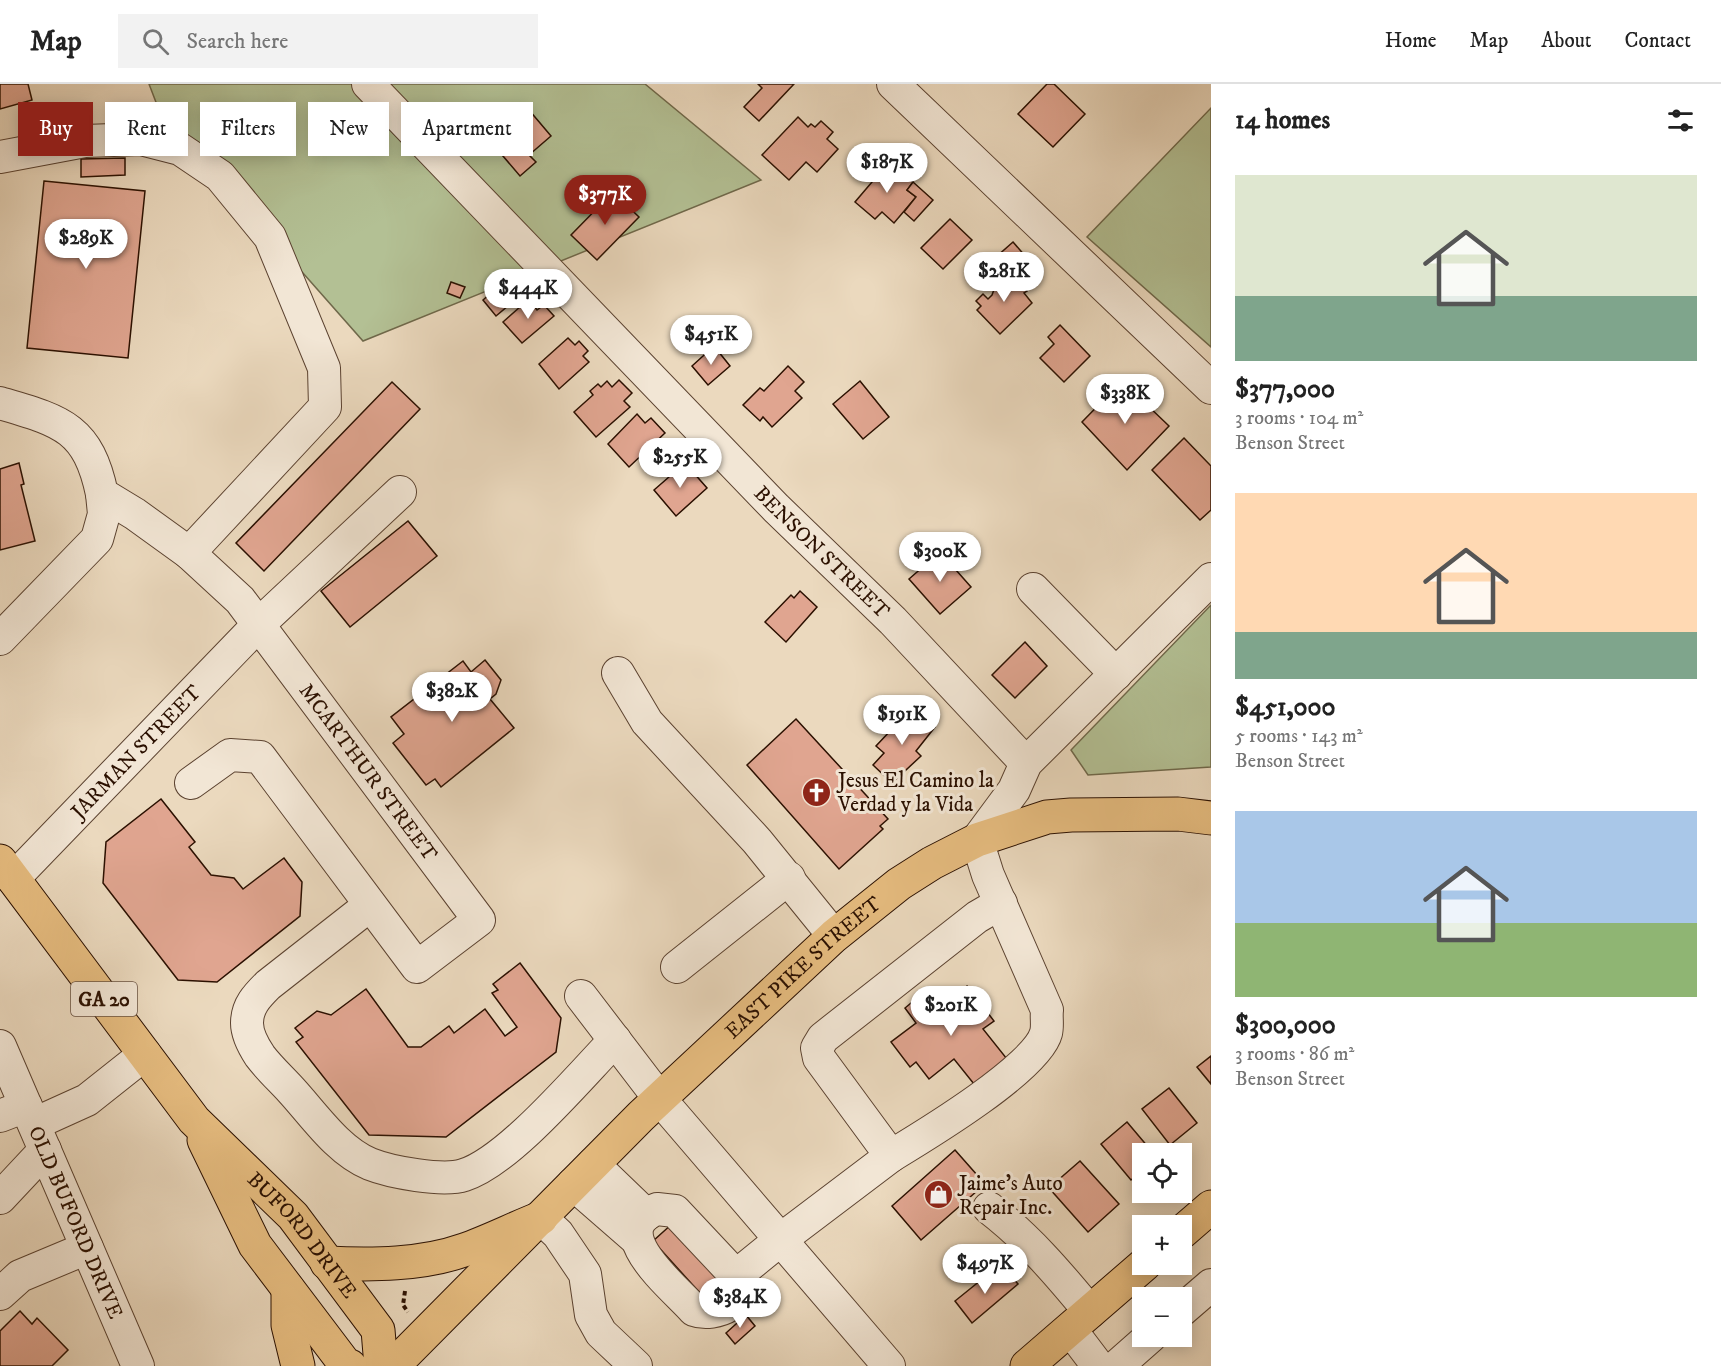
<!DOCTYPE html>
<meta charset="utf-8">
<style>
body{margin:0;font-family:"IM FELL DW Pica",serif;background:#f2f2f2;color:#222;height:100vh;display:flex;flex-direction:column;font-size:22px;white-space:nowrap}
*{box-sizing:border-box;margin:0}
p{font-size:20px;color:#767676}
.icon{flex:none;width:33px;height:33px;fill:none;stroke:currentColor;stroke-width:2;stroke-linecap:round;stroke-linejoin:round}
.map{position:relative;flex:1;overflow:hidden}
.drawer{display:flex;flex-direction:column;background:#fff;width:510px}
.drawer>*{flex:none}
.top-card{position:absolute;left:18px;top:18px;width:570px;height:54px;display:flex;gap:12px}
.fabs{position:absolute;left:1132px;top:1059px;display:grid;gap:12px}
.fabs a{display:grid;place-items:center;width:60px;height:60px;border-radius:0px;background:#fff;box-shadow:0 3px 15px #0003;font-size:30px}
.price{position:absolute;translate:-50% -51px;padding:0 14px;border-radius:21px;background:#fff;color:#222;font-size:20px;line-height:39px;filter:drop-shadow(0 2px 3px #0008)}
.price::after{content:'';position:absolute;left:50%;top:36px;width:18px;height:14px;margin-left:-9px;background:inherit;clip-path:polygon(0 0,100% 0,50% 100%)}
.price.active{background:#8f2418;color:#fff}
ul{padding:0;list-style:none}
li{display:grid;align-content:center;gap:12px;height:318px;padding:0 24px}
li span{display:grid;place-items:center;height:186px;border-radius:0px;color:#555}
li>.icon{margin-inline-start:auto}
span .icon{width:108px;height:108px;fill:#fffc;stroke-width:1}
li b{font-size:26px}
h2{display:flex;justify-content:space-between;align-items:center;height:72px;padding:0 24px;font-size:26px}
.tag{padding:0 21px;border-radius:0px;background:#fff;box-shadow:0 3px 15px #0003;font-size:21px;line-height:54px}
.tag.active{background:#8f2418;color:#fff}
header{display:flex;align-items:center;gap:36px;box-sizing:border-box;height:84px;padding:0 30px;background:#fff;border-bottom:2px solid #e0e0e0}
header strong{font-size:28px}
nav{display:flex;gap:33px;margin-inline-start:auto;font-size:21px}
.search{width:420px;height:54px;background:#f2f2f2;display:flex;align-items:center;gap:15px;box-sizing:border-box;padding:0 21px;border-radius:0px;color:#767676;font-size:22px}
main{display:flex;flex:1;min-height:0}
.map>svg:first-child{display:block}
</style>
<header>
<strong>Map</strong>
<div class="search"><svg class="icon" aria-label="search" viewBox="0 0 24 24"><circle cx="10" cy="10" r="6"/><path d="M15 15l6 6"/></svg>Search here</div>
<nav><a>Home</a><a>Map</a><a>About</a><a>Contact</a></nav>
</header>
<main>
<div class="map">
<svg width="1211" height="1282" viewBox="0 0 1211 1282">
<rect width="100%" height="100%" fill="#ebd9be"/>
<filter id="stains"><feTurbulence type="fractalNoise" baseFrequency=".00333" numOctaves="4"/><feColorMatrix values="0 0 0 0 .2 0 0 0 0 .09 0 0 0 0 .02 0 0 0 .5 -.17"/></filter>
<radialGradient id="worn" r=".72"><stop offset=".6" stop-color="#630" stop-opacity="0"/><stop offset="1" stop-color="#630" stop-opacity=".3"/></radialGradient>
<g fill="#b3c094" stroke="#6f684a" stroke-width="1.5">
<path d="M 149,0 L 645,0 L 761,96 L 363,257 L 159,26 Z"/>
<path d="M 1211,24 L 1211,263 L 1087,153 Z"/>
<path d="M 1211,521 L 1211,683 L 1088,691 L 1071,666 Z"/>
</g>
<g fill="#e0a590" stroke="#2b1000" stroke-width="1.5">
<path d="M 0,0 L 28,0 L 32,16 L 0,25 Z"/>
<path d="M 758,0 L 794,0 L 759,37 L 744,23 L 762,4 Z"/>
<path d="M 1047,0 L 1054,0 L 1085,30 L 1053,63 L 1018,30 Z"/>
<path d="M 529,26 L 551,52 L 529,71 L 536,78 L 520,92 L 491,58 Z"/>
<path d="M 798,33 L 808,43 L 811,40 L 815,43 L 821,37 L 833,48 L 827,55 L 838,65 L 817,88 L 806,78 L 789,96 L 762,71 Z"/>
<path d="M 125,74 L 125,91 L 81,93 L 81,75 Z"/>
<path d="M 889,78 L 913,98 L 907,106 L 916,113 L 894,139 L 882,128 L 875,135 L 855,118 Z"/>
<path d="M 44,97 L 145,107 L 128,274 L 27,264 Z"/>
<path d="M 913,98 L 933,116 L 914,137 L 904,128 L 916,113 L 907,106 Z"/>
<path d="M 613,108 L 639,133 L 597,176 L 571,151 Z"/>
<path d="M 950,135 L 972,156 L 943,185 L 921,164 Z"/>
<path d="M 1013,158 L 1026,173 L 1009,188 L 996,173 Z"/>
<path d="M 1003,188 L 1017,202 L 1020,199 L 1027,207 L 1024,209 L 1032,219 L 1000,250 L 977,226 L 981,222 L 976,217 L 983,210 L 988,215 L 992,211 L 996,200 L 994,197 Z"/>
<path d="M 508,194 L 522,210 L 496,232 L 483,216 Z"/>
<path d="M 451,198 L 465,203 L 460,214 L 447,209 Z"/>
<path d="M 529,215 L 537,226 L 544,221 L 554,232 L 522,259 L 503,238 Z"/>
<path d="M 1060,241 L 1090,272 L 1064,298 L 1040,274 L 1054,260 L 1048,253 Z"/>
<path d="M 568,254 L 575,261 L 579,257 L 588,267 L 583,272 L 589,278 L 559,305 L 539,280 Z"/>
<path d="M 714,262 L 730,282 L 708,301 L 692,282 Z"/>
<path d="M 788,282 L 804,298 L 795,307 L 802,314 L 772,343 L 763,333 L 760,337 L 743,321 L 760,304 L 764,307 Z"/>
<path d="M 619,296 L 632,309 L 624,317 L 630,323 L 596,353 L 574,328 L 593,311 L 590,307 L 598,300 L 601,303 L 607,297 L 612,303 Z"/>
<path d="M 860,297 L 889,333 L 863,355 L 833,320 Z"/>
<path d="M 1122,297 L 1169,342 L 1127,386 L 1082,338 Z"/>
<path d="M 392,298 L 420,325 L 264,487 L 236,459 Z"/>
<path d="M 637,330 L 645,339 L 651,334 L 665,349 L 629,383 L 608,360 Z"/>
<path d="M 1184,354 L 1211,382 L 1211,426 L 1200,436 L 1152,386 Z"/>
<path d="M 19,379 L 24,400 L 21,401 L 35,457 L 0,466 L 0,385 Z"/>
<path d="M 685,379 L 707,404 L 676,432 L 654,406 Z"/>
<path d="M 408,437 L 437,472 L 350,543 L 321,507 Z"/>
<path d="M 940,468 L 971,503 L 940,530 L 909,495 Z"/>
<path d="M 800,507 L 817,523 L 786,558 L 765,538 L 791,511 L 794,514 Z"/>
<path d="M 1025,558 L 1047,582 L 1015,614 L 992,591 Z"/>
<path d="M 485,576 L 501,596 L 496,610 L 490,615 L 514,644 L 441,703 L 435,695 L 426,701 L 393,659 L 404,650 L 391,633 L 463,577 L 471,588 Z"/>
<path d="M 907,629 L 915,637 L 922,630 L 935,643 L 916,667 L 921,672 L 892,699 L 873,681 L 884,669 L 876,662 Z"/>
<path d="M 796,635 L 888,735 L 880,742 L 883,745 L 839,785 L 747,681 Z"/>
<path d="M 161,715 L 195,758 L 189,763 L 211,791 L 234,794 L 243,805 L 284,774 L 302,798 L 300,832 L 217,898 L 178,896 L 103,799 L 106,758 Z"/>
<path d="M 520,879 L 561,934 L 556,968 L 446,1053 L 369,1051 L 296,958 L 303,953 L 295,944 L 317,927 L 331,931 L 366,905 L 408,963 L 421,963 L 449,942 L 454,949 L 485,925 L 505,952 L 517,943 L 492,909 L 498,906 L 493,900 Z"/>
<path d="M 967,902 L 994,937 L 983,945 L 1011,980 L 978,1005 L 954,975 L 929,995 L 916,978 L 910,983 L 891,958 L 916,939 L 905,924 L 929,904 L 943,922 Z"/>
<path d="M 1211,972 L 1211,1000 L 1197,983 Z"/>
<path d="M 1169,1004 L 1197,1039 L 1170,1061 L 1142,1025 Z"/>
<path d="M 1127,1038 L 1154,1070 L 1143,1070 L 1143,1086 L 1131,1096 L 1101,1060 Z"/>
<path d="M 955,1066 L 985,1100 L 921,1156 L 892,1122 Z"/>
<path d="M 1080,1077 L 1119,1120 L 1088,1148 L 1049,1104 Z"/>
<path d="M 673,1139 L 729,1202 L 709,1219 L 653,1157 Z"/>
<path d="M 1005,1185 L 1018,1200 L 972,1239 L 955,1217 L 986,1192 L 991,1197 Z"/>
<path d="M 20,1227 L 32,1240 L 37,1234 L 68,1266 L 52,1282 L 0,1282 L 0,1247 Z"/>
<path d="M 746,1231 L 755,1242 L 735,1260 L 726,1249 Z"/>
</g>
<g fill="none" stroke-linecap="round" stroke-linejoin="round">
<defs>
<g id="minor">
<path id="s1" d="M 368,0 L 776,424 L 893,537 L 1026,679"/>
<path d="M 893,0 L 1211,304"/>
<path d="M 0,73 L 85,57 L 141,55 L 180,65 L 220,92 L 270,153 L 324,284 L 325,323 L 189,469"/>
<path id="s2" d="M 0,319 C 61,337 88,343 102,410 L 135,430 L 189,469 L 240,516 L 479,836 L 417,883 L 260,673 L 230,671 L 191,699"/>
<path d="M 1033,505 L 1116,590"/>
<path d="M 0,555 L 97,455 L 104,430 L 102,410"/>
<path d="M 618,589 L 647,638 L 757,757 L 834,852"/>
<path id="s3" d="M 13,795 L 259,540 L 400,408"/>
<path d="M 370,821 L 268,901 C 257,912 247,922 247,939 C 247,950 254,963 260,972 C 269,984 281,995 291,1006 C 314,1031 338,1067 370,1080 C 390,1088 443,1098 464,1091 C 509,1077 580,992 615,956"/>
<path d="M 677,883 L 789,794"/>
<path d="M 581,912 L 659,1014 L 889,1282"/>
<path id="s4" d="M 0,962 L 138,1282"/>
<path d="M 0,1032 L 26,1022"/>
<path d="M 34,1040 L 87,1016 L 145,970"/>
<path d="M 891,1072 C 924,1052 1037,984 1046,949 C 1048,942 1046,933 1047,926 L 988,791 L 977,756 L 1014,706 L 1026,679 L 1211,495"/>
<path d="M 593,1080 L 646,1131"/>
<path d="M 573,1100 L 635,1154"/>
<path d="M 0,1114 L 45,1066"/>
<path d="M 989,1124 C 1028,1154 1058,1189 1090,1228"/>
<path d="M 657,1125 L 675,1127 L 736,1192 C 753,1217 715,1234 694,1226 C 674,1203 602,1147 657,1125 Z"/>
<path d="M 541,1134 L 558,1150 L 585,1190 L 591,1231 L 601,1249 L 636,1282"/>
<path d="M 736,1192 L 780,1156 L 891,1072 L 819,974 L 817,964 L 823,954 L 977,833 L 1001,819"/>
<path d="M 0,1210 L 20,1192 L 87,1164"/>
<path d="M 1182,1226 L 1211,1201"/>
<path d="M 1070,1245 L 1098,1282"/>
<path d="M 1117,1282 L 1151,1252"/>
</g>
<g id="major">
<path d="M 1182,1148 L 1211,1123"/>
<path id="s5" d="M 393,1282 L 641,1032 L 834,852 L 899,800 L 932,779 L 977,756 L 1047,733 L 1071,731 L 1178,730 L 1211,734"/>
<path d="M 1027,1282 L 1145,1180"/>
</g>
<g id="highway">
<path id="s6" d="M 0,777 L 194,1036 L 293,1132 L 378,1246 L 381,1282"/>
<path d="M 204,1056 L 255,1161 L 345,1280 L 350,1282"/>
<path d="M 327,1179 C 372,1181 422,1181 464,1166 C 490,1157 515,1144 541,1134"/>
<path d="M 288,1205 L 288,1241 L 298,1282"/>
</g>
</defs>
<use href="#minor" stroke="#5b4230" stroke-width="34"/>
<use href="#major" stroke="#2b1000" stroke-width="35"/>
<use href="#highway" stroke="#2b1000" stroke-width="35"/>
<path stroke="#2b1000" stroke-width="4" stroke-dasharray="4.5 3" stroke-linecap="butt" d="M 405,1207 L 403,1221 L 408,1228"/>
<use href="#minor" stroke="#f2e6d5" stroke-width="32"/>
<use href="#major" stroke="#e6bc7f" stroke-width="33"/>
<use href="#highway" stroke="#e6bc7f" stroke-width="33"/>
</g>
<defs>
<symbol id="church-disc" viewBox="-11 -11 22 22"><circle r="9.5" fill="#8f2418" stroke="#f2e6d5"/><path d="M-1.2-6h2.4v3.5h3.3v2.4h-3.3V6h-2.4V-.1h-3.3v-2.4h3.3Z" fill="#fff"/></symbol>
<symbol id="shop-disc" viewBox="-11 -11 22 22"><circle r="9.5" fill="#8f2418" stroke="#f2e6d5"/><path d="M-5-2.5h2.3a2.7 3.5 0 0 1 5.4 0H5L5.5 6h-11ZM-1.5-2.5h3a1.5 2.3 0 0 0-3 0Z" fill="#fff"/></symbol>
</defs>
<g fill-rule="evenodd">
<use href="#church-disc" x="800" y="692" width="33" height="33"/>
<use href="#shop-disc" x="922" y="1094" width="33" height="33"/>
</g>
<g text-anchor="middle" stroke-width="6" stroke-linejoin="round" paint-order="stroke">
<rect fill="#f2e6d5" stroke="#675040" stroke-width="1.5" x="71" y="898" width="66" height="34" rx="4.5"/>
<g font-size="20" font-weight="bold" fill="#2b1000">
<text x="104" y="922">GA 20</text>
</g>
<g font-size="21" fill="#2b1000" stroke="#f2e6d5">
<text dy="7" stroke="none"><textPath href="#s1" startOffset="652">BENSON STREET</textPath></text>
<text dy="7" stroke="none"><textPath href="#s3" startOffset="177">JARMAN STREET</textPath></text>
<text dy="7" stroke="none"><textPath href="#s2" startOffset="537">MCARTHUR STREET</textPath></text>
<text dy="7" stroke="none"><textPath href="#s5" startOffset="572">EAST PIKE STREET</textPath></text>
<text dy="7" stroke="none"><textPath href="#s4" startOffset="192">OLD BUFORD DRIVE</textPath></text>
<text dy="7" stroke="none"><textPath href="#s6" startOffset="482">BUFORD DRIVE</textPath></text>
</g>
<g font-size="21" fill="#2b1000" stroke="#f2e6d5" text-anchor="start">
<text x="838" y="703">Jesus El Camino la<tspan x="838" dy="24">Verdad y la Vida</tspan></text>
<text x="959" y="1106">Jaime's Auto<tspan x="959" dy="24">Repair Inc.</tspan></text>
</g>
</g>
<rect width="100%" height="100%" filter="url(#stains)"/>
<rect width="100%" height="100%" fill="url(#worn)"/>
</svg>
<div class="fabs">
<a><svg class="icon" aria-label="locate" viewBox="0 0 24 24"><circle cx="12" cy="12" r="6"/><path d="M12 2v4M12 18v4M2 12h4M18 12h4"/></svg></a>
<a>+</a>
<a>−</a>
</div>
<b class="price" style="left:887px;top:110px">$187K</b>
<b class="price active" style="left:605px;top:142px">$377K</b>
<b class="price" style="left:86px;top:186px">$289K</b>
<b class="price" style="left:1004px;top:219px">$281K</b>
<b class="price" style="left:528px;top:236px">$444K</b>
<b class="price" style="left:711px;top:282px">$451K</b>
<b class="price" style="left:1125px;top:341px">$338K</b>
<b class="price" style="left:680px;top:405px">$255K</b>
<b class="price" style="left:940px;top:499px">$300K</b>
<b class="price" style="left:452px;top:639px">$382K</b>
<b class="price" style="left:902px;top:662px">$191K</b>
<b class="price" style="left:951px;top:953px">$201K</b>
<b class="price" style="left:985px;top:1211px">$497K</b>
<b class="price" style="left:740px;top:1245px">$384K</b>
<div class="top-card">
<a class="tag active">Buy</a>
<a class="tag">Rent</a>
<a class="tag">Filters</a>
<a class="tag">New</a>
<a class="tag">Apartment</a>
</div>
</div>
<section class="drawer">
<h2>14 homes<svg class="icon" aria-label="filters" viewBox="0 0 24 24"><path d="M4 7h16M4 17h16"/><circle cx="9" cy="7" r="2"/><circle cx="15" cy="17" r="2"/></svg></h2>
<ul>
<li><span style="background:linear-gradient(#dfe7d0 65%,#7fa58c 0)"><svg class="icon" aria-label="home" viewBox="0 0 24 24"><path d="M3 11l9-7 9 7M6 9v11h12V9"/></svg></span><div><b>$377,000</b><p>3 rooms · 104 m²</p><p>Benson Street</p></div></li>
<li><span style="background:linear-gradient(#ffd9b3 75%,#7fa58c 0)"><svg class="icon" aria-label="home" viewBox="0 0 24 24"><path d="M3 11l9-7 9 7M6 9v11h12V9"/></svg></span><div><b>$451,000</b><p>5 rooms · 143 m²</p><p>Benson Street</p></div></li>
<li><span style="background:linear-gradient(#a9c7e8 60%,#8fb573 0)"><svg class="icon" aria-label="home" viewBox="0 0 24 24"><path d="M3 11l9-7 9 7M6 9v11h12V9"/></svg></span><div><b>$300,000</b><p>3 rooms · 86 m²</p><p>Benson Street</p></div></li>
</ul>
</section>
</main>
